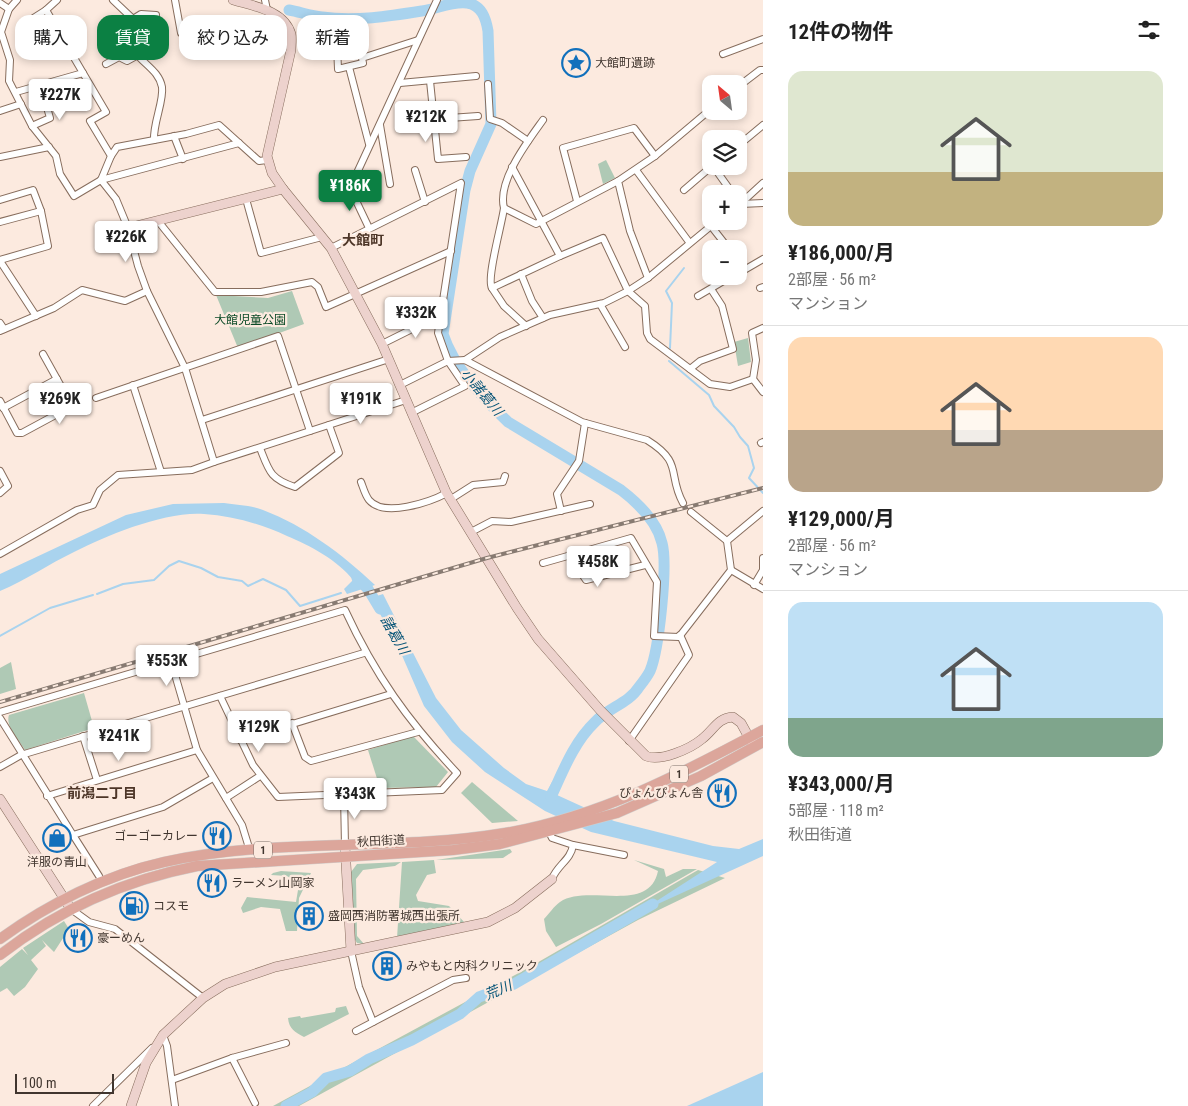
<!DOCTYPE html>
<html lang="ja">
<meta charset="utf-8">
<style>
body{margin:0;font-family:"Roboto Condensed","Noto Sans JP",sans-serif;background:#f6f6f6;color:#222;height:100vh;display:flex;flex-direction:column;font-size:19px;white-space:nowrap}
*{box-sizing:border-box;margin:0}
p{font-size:16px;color:#767676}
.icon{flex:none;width:28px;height:28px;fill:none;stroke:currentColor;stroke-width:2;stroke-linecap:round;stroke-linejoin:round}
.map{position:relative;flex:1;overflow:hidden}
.details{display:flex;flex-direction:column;background:#fff;width:425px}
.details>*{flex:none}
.banner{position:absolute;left:15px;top:15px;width:475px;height:45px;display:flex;gap:10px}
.needle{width:32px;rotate:331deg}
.fabs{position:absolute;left:702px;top:75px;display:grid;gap:10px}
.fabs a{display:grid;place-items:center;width:45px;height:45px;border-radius:10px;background:#fff;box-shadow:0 2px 8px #0003;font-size:25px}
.scale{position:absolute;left:15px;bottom:12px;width:99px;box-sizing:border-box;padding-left:5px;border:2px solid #41362f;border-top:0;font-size:14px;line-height:18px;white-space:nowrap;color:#41362f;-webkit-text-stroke:4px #fceadf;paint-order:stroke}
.price{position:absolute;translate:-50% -42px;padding:0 11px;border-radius:5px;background:#fff;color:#222;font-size:16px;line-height:32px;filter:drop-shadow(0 1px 2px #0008)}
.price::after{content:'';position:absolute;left:50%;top:30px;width:15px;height:11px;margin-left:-8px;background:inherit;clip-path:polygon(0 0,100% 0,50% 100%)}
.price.on{background:#0b8043;color:#fff}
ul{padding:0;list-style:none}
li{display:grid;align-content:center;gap:10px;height:265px;padding:0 25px}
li+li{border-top:1px solid #e0e0e0}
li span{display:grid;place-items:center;height:155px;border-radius:15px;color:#555}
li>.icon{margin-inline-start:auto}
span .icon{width:90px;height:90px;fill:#fffc;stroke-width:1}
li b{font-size:21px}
h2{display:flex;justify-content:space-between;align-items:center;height:60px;padding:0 25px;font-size:21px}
.chip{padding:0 18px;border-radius:15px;background:#fff;box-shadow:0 2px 8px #0003;font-size:18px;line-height:45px}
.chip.on{background:#0b8043;color:#fff}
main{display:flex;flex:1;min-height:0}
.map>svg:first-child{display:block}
</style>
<main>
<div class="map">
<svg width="763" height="1106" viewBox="0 0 763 1106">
<rect width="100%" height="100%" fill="#fceadf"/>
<g fill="#afc9b5">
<path d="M 606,160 L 615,178 L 603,184 L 598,164 Z"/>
<path d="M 292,291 L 304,324 L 238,348 L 216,295 L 268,298 Z"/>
<path d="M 748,338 L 751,362 L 738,366 L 734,342 Z"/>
<path d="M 11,662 L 16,689 L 0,694 L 0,668 Z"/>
<path d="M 84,693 L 94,728 L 25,750 C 19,740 5,726 9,715 Z"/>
<path d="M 413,736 L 448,772 L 436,787 L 380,788 L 368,750 Z"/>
<path d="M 472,782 L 518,821 L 492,823 L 461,793 Z"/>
<path d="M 510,849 L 512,852 L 503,858 L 436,860 Z"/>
<path d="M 434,860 L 436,873 L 427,875 L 416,895 L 418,901 L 449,906 L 466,924 L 397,938 L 402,862 Z"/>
<path d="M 634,860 L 664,869 L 666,877 L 683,869 L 697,869 L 601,924 L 556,947 L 546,931 L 544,919 C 549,914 554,906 560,902 C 587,883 649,915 658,871 Z"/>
<path d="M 401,862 L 395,866 L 363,870 L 356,879 L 357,936 L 364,944 L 357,943 L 354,938 L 351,872 L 357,864 Z"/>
<path d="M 698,870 L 725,878 L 638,920 L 299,1106 L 273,1106 L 528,968 Z"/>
<path d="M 281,871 L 311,873 L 299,898 L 297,931 L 286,931 L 280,909 L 261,907 L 243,913 L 241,908 L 247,897 L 296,902 L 299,884 L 287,876 L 271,875 L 273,873 Z"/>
<path d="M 64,921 L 69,929 L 54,952 L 42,940 L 46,946 L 31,960 L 38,969 L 25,987 L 14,996 L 7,988 L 0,992 L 0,967 L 22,949 L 28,955 L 23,948 Z"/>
<path d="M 346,1006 L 349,1014 L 304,1037 C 295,1032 289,1029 288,1018 L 300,1016 L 301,1018 L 335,1012 L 336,1008 Z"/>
</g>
<g fill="#a9d3ee">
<path d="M 224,503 C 236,505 251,505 263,510 C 305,526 342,554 375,585 L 347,594 L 344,589 L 353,580 C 339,561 309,545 287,536 C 261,524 233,516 204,514 C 165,511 108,535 74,552 C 49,564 26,580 0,591 L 0,574 L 126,515 L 173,504 Z"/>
<path d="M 383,594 L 436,698 L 461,730 L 504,768 L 526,784 L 547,791 L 552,782 L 561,785 L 557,795 L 614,821 L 713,846 L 739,849 L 763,839 L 763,856 L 638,913 L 717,862 L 591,832 L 545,811 L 485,772 L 452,742 L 424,706 L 397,644 L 371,598 Z"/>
<path d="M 763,1072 L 763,1106 L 687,1106 Z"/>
</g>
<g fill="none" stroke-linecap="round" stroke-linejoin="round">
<g stroke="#a9d3ee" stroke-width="2">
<path d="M 670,348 L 672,303 L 666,291 L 684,268"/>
<path d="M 669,361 L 709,395 L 714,406 L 734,427 L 740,437 L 748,446 L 754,468 L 749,478 L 763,493"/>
<path d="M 97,594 L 123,584 L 154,580 L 169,566 L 179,561 L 201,568 L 218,577 L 242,581 L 248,586 L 263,579 L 286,590 L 300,606 L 341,593"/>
<path d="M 0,636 L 50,608 L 93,595"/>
</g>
<g stroke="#a9d3ee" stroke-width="11">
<path d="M 289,10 C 300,12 311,16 322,17 C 354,22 391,16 422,11 C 437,9 452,1 467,3 C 482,5 486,19 488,31 L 491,124 L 470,171 L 465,190 L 443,334 C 454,368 483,398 508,422 L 621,490 C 638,503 657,521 662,543 C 668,565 659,650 650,671 C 647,677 643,682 639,687 C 629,703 608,708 595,722 C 574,742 563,771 551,797"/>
<path d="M 357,578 L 368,589 L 380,609"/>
<path d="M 286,1106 L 312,1092 L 326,1078 L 350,1071 L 369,1059 L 412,1040 L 460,1014 L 479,997 L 514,984 L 653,904"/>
</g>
<defs>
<g id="street">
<path d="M 17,0 L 9,9 L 1,32 L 10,60 L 9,81 L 32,126 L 56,156 L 60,174 L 74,196 L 101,180 L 116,199 L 128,228 L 138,266 L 147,291 L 185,368 L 214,462 L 406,400"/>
<path d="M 113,0 L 133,19 L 141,14 L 156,15"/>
<path d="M 175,0 L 181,33"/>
<path d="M 265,0 L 267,10"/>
<path d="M 0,3 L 9,9"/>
<path d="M 133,19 C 132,29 129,42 134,50 C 141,63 159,70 162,87 C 164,101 153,123 154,140"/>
<path d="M 336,22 L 338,69 L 363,63 L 362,58 L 418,40"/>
<path d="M 24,24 L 46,10"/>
<path d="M 131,41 L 163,35"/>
<path d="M 723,54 L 763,39"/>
<path d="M 106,64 L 119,57 L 127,61 L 138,55"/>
<path d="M 349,67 L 369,144"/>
<path d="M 83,73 L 106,112 L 90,121 L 111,156 L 101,180"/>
<path d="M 430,81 L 438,159 L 466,157"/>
<path d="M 400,83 L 476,76"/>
<path d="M 488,84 L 490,119 L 502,123 L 528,141"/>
<path d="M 739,86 L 760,70 L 763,70"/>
<path d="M 16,92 L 83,73 L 46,10 L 57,0"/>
<path d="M 0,111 L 21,104"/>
<path d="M 435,119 L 478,116"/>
<path d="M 543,120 C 528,141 497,181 504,208 L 536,224 L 618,181"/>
<path d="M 380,125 L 390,184"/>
<path d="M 32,126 L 50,118 L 46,104 L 72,96"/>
<path d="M 174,136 L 183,159"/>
<path d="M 739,145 L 763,125"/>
<path d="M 111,156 L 117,147 L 186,134 L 219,125 L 259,161 L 267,160"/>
<path d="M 0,157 L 49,147"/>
<path d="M 713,166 L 733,194"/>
<path d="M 512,167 L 560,256 L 603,238 L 628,291 L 645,306 L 647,333 L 650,339 L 710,384 L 730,387 L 753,379 L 763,392"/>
<path d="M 415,170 L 425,202"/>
<path d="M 636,170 L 689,242"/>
<path d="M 101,180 L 239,143"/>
<path d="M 684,190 L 712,166"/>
<path d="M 246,199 L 261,253 L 322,237"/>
<path d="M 0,200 L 33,190 L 41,211 L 48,246 L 0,260"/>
<path d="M 577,201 L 563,148 L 634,128 L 655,156"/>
<path d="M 741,204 L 763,203"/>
<path d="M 739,205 L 763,183"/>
<path d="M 504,208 C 502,224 486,279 492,288 L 560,256"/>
<path d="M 158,221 L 215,292 L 261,292 L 312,282 L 318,287 L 326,307 L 451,251"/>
<path d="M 0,222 L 41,211"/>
<path d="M 711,226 L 729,249"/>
<path d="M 369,228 L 350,188 L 437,0"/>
<path d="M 331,248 L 461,183 L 438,333 L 448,361 L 465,386 L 411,413"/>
<path d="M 0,261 L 36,316"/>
<path d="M 739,273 L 763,259"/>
<path d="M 521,274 L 532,301 L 543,318"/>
<path d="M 648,278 L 630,231 L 618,181 L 655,156 L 711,109"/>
<path d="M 492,288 L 504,306 L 526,326"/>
<path d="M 760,288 L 763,287"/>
<path d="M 698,296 L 732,276"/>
<path d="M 600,304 L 625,347"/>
<path d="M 0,323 L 4,329"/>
<path d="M 0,331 L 54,308 L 82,290 L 125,301 L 147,291"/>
<path d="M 382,344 L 440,315"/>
<path d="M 465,360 L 500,337 L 550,315 L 604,303 L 628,291 L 648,278 L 717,221"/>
<path d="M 690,369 L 700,361 L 733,349 L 722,306 L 711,289"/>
<path d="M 753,379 L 756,360 L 752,333 L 763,328"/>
<path d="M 133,385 L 161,472"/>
<path d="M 400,385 L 448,361 L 465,360 L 582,422 L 647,440 C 684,463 667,474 683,503"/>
<path d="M 96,398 L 278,336 L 310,431"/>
<path d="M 0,401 L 17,433 L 22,433 L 72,406 L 43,354"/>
<path d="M 3,408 L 57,379"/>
<path d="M 202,420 L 389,359"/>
<path d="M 761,443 L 763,442"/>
<path d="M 260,448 C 269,471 270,479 295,487 L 339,453 L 329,425"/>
<path d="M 0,471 L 8,486 L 0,493"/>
<path d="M 361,482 C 363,487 365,495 369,500 C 384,518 430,502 447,493"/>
<path d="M 451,499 L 473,485 L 503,482 L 505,476"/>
<path d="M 561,511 L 557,494 L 579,461 L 585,423"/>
<path d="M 471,532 L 492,521 L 511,522 L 590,504"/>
<path d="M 727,541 L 763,511"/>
<path d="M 0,554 L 77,510 L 93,505 L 100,490 L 118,475 L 192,470 L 214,462"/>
<path d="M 569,555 L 586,580 L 645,565"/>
<path d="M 543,563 L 631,538 L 657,582 L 654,636 L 679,637 L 731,570 L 727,541 L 691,512"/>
<path d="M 731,570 L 763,589"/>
<path d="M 754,585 L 763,570 L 763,558"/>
<path d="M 171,661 L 197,750 L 242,825 L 250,851"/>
<path d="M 0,712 L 345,610 C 375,675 408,721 457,773 L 442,790 L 278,797 L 253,765 L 220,696"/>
<path d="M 0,718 L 73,835 L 163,807 L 213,778"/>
<path d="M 292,723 L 305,757 L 311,761 L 418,732"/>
<path d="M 83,736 L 97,780"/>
<path d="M 240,740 L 391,694"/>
<path d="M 629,741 L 689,655 L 680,635"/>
<path d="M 0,767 L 21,755 L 364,653"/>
<path d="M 344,795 L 345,846"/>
<path d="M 47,796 L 197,750"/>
<path d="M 226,798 L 260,776"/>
<path d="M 549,832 L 552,838 L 573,845 C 571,860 557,865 552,879"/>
<path d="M 73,835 L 99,876"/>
<path d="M 573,845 L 624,855"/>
<path d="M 71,909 L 89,922 L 115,929 L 203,998"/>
<path d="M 351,951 L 359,987 L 373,1022"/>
<path d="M 356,1031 L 453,980 L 466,978"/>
<path d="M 163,1035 L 167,1046 L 175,1106"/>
<path d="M 232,1058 L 255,1103"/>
<path d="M 172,1080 L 232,1058 L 286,1043"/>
<path d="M 93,1106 L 152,1048"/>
</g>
<g id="secondary">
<path d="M 233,0 C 253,6 284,10 291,34 C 292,38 291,45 291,50 L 267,156 L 272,173 L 283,189 L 331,248 L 382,344 L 446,492 L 517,608 L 538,639 L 600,710 L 646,756 C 660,762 690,749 702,739 C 714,730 717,718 733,717 L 741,723 L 752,743"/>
<path d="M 128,228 L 283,189"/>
<path d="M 0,799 L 71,909"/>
<path d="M 345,846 L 351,951"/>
<path d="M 131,1106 L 146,1063 L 163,1035 L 203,998 L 225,984 L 275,967 L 488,922 L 515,908 L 552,879"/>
</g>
<g id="primary">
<path d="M 0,939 C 48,904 106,875 164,862 C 276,837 393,852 505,833 C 599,817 681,774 763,730"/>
<path d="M 0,955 C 58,910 125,880 197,866 L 453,850 L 500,844 L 617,813 L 701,776 L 763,742"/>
</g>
</defs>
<use href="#street" stroke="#876d5d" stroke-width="8"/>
<use href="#secondary" stroke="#876d5d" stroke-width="10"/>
<use href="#primary" stroke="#d1cfcd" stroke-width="11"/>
<use href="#street" stroke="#fff" stroke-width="6"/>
<use href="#secondary" stroke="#edd2cd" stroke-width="9"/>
<use href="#primary" stroke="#dca69b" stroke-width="10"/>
<defs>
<path id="rail" d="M 0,702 L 487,558 L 763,488"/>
</defs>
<use href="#rail" stroke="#887b72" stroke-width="4"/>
<use href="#rail" stroke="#fceadf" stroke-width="2" stroke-dasharray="5.5" stroke-linecap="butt"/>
</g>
<defs>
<symbol id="sight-ring" viewBox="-11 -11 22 22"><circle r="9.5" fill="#fceadf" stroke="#1170bc" stroke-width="1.5"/><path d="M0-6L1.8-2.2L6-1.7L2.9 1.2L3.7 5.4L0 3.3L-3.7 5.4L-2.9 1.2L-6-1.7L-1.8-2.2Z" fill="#1170bc"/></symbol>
<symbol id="restaurant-ring" viewBox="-11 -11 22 22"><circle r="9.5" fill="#fceadf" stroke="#1170bc" stroke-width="1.5"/><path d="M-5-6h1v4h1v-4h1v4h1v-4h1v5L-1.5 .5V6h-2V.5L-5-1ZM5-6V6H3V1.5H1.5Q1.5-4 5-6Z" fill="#1170bc"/></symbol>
<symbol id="shop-ring" viewBox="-11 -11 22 22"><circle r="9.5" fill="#fceadf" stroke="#1170bc" stroke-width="1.5"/><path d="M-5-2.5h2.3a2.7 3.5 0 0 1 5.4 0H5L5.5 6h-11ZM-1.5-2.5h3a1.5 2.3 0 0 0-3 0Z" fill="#1170bc"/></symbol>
<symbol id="fuel-ring" viewBox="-11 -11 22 22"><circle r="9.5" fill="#fceadf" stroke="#1170bc" stroke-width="1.5"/><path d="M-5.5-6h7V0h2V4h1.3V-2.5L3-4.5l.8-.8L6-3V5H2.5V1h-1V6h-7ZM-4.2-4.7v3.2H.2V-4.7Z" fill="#1170bc"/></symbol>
<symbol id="building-ring" viewBox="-11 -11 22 22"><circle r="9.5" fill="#fceadf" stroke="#1170bc" stroke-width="1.5"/><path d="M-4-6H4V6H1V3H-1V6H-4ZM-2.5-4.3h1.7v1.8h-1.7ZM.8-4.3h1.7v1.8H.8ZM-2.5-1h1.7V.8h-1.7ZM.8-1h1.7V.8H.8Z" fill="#1170bc"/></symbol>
</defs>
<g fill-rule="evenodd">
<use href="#sight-ring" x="560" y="47" width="32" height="32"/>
<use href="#restaurant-ring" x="706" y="777" width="32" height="32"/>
<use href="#restaurant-ring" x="201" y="820" width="32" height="32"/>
<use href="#shop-ring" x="41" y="822" width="32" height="32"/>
<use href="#restaurant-ring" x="196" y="867" width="32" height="32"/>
<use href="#fuel-ring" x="118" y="890" width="32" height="32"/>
<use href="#building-ring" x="293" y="900" width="32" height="32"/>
<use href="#restaurant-ring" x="62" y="922" width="32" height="32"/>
<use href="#building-ring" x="371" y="950" width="32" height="32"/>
</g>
<g text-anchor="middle" stroke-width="4.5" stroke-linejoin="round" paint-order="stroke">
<g fill="#fceadf" stroke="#796c64" stroke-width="1">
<rect x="670" y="765.5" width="18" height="17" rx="4"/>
<rect x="254" y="841.5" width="18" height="17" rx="4"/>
</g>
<g font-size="11" font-weight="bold" fill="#41362f">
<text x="679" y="778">1</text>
<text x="263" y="854">1</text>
</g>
<g font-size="12" fill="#41362f" stroke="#fceadf" text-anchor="start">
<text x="595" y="67">大館町遺跡</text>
<text x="703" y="797" text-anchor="end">ぴょんぴょん舎</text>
<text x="198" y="840" text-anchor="end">ゴーゴーカレー</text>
<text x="57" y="866" text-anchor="middle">洋服の青山</text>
<text x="231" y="887">ラーメン山岡家</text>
<text x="153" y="910">コスモ</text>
<text x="328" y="920">盛岡西消防署城西出張所</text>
<text x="97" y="942">豪ーめん</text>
<text x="406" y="970">みやもと内科クリニック</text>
</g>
<g font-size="12" fill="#0a4a26" stroke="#fceadf">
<text x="250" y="324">大館児童公園</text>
</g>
<g font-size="12" fill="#41362f" stroke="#fceadf">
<text transform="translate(381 841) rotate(-3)" y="4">秋田街道</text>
</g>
<g font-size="14" font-weight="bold" fill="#4d3628" stroke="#fceadf">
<text x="363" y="245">大館町</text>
<text x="102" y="798">前潟二丁目</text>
</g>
<g font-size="14" font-style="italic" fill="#065477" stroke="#fceadf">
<text transform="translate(482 392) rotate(50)" y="5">小諸葛川</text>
<text transform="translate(395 635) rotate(60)" y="5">諸葛川</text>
<text transform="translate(498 990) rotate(-23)" y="5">荒川</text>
</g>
</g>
</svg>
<div class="fabs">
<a><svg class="needle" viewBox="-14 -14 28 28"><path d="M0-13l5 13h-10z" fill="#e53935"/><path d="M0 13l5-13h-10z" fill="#767676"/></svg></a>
<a><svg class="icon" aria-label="layers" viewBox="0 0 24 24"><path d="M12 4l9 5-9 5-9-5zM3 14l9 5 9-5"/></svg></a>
<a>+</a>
<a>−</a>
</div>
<div class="scale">100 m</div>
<b class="price" style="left:60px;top:121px">¥227K</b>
<b class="price" style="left:426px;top:143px">¥212K</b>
<b class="price on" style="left:350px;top:212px">¥186K</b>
<b class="price" style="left:126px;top:263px">¥226K</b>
<b class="price" style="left:416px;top:339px">¥332K</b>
<b class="price" style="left:60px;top:425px">¥269K</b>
<b class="price" style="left:361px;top:425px">¥191K</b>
<b class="price" style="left:598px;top:588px">¥458K</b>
<b class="price" style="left:167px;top:687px">¥553K</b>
<b class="price" style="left:259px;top:753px">¥129K</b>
<b class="price" style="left:119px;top:762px">¥241K</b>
<b class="price" style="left:355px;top:820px">¥343K</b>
<div class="banner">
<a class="chip">購入</a>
<a class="chip on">賃貸</a>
<a class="chip">絞り込み</a>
<a class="chip">新着</a>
</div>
</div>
<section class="details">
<h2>12件の物件<svg class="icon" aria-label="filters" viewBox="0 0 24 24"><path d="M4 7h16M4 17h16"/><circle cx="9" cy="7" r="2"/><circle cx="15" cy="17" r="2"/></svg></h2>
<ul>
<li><span style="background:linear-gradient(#dfe7d0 65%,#c2b280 0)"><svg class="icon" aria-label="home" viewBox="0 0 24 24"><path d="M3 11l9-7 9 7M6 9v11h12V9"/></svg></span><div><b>¥186,000/月</b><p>2部屋 · 56 m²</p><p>マンション</p></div></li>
<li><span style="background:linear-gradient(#ffd9b3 60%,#b9a48a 0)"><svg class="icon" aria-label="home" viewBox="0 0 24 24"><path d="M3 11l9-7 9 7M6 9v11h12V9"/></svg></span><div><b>¥129,000/月</b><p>2部屋 · 56 m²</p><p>マンション</p></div></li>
<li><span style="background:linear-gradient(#bfe0f5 75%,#7fa58c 0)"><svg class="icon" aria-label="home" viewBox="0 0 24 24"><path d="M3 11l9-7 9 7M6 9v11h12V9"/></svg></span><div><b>¥343,000/月</b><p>5部屋 · 118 m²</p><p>秋田街道</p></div></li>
</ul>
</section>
</main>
